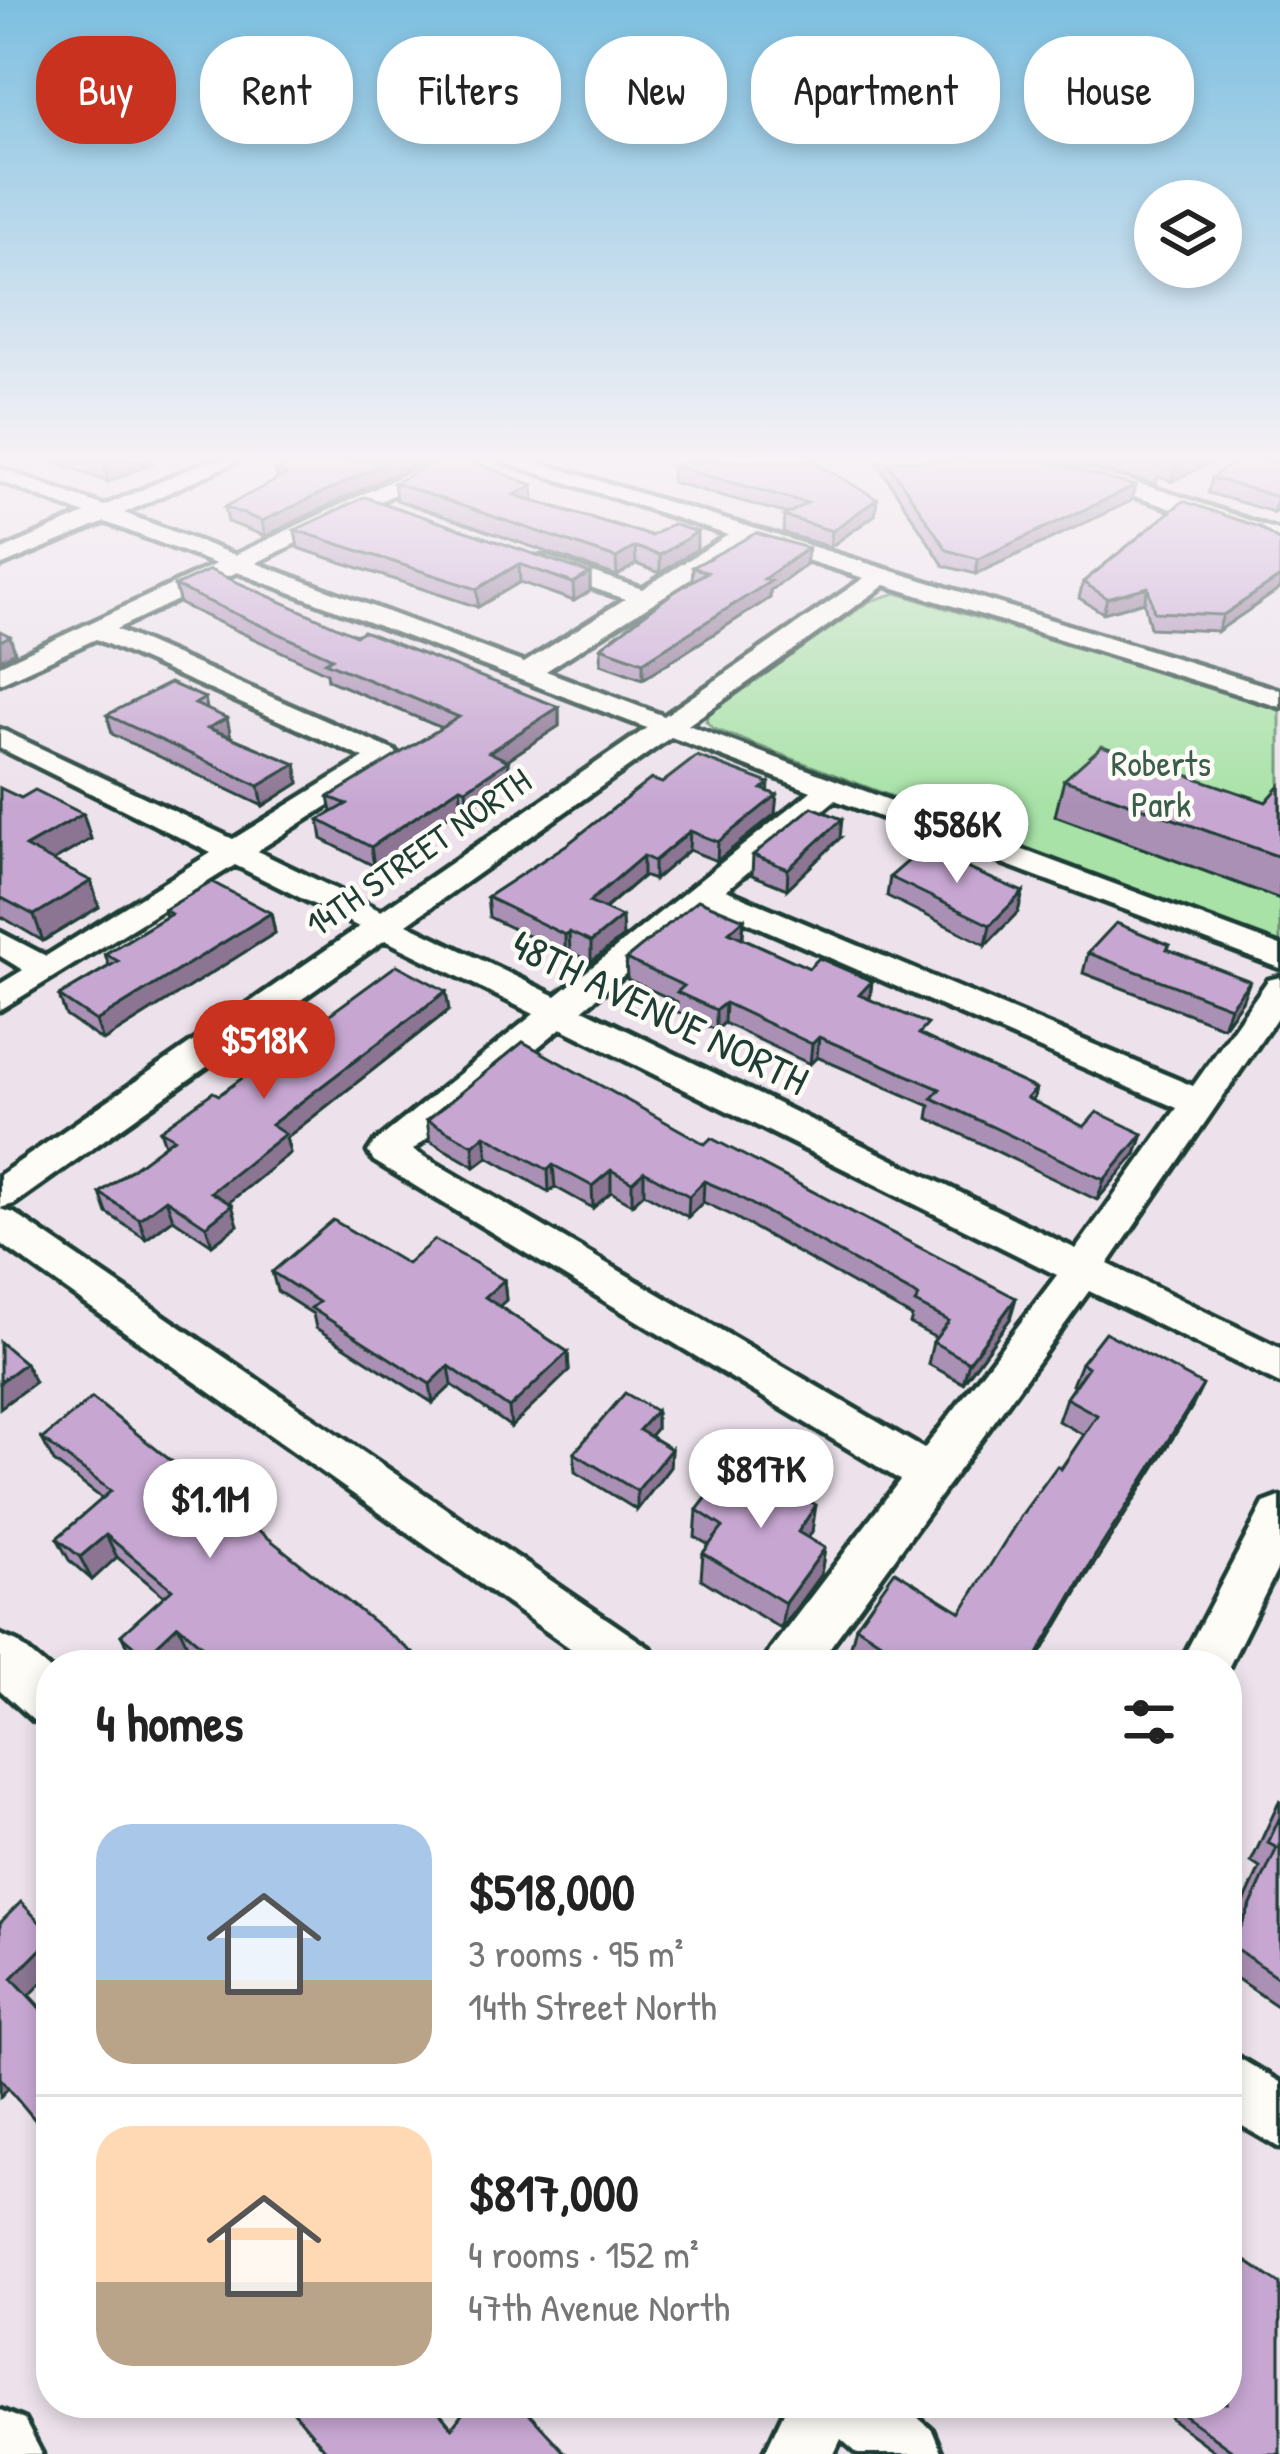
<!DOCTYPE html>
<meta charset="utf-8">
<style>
body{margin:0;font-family:"Patrick Hand",sans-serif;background:#f6f6f6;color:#222;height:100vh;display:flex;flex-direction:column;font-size:45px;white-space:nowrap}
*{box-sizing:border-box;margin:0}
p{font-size:39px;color:#767676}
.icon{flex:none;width:66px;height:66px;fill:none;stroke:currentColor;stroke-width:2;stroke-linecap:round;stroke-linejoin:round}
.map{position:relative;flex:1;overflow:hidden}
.panel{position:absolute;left:36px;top:1650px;width:1206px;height:768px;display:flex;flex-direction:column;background:#fff;border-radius:48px;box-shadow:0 6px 18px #0003}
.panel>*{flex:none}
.banner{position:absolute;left:36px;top:36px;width:1209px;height:108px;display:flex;gap:24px}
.fabs{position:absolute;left:1134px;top:180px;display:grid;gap:24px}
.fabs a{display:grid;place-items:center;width:108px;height:108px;border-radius:50%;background:#fff;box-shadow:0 6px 18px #0003;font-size:60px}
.price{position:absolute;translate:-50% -102px;padding:0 27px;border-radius:42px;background:#fff;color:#222;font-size:39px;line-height:78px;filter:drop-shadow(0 3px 6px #0008)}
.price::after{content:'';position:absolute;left:50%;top:72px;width:36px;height:27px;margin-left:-18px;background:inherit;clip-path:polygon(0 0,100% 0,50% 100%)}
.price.on{background:#c8321e;color:#fff}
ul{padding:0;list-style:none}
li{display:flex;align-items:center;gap:36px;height:300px;padding:0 60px}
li+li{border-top:3px solid #e0e0e0}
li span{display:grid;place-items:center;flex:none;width:336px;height:240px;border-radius:36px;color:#555}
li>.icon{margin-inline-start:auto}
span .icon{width:144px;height:144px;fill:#fffc;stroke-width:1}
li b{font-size:51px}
h2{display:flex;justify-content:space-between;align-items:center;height:144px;padding:0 60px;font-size:51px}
.chip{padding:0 42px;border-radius:48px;background:#fff;box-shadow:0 6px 18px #0003;font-size:42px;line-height:108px}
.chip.on{background:#c8321e;color:#fff}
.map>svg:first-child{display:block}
</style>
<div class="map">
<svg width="1280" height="2454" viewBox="0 0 1280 2454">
<rect width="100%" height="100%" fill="#ede2ec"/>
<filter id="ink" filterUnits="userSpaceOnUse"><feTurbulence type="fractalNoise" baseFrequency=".00833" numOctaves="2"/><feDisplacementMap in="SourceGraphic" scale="24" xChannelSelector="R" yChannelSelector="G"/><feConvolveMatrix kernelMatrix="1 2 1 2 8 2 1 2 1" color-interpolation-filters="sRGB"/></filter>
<g filter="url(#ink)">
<path fill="#a8e2a7" stroke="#64906e" stroke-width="3" d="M 896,593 L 1280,710 L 1280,944 L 714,729 L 706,721 L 710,712 L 870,601 Z"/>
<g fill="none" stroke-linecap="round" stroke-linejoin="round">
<defs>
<g id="minor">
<path d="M 208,461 L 237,461 L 124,513 L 235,555 L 433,461 L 461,461 L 256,563 L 524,663 L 625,599 L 532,567 L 532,557 L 548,557 L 642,589 L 728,535 L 501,461 L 534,461 L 1280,690 L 1280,707 L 885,585 L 688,725 L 1280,946 L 1280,968 L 835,800 L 726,890 L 1193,1086 L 1268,980 L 1280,977 L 1280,1013 L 1108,1264 L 1280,1348 L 1280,1384 L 1089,1291 L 817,1665 L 763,1665 L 771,1649 L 900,1480 L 374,1161 L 368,1152 L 374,1143 L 534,1014 L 385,940 L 14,1204 L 0,1208 L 0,1175 L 359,927 L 235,865 L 0,1010 L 0,984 L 23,970 L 0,956 L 0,932 L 46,956 L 211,853 L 0,748 L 0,729 L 233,839 L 364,758 L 96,639 L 0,683 L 0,665 L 216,564 L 105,522 L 0,566 L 0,551 L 85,514 L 0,481 L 0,468 L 104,506 ZM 749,542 L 864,578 L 664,716 L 546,671 ZM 237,572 L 647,728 L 381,911 L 257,851 L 395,763 L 399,757 L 395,751 L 116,629 ZM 671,737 L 811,791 L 556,996 L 407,924 ZM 708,905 L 1177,1108 L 1076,1249 L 583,1009 ZM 561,1028 L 1057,1275 L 924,1449 L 413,1150 Z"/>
<path d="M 1001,461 C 1096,461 1191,501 1280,531 L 1280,546 L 1146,500 Z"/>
<path d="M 0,1209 L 14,1213 L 651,1649 L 659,1665 L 594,1665 L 0,1243 Z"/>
<path d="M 1280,1497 L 1280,1564 L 1227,1670 L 1227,1665 L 1179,1665 L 1264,1503 Z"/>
<path d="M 0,1635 L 17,1642 L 51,1671 L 51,1727 L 33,1720 L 0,1690 Z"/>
<path d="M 1227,2051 L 1280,2082 L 1280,2148 L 1227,2117 Z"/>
<path d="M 788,2403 L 901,2403 L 932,2430 L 942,2454 L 858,2454 L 841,2439 L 834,2454 L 764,2454 Z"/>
<path d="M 0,2410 L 24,2420 L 42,2454 L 0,2454 Z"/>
</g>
</defs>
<use href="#minor" stroke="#1f3d34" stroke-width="9"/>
<use href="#minor" fill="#fdfcf7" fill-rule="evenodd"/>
</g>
<g fill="#ab90b5" stroke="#1f3d34" stroke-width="3">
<path d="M 54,461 L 153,461 L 153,463 L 108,482 Z"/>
<path d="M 876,461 L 1043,461 L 1135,486 L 1131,501 L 976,574 L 944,566 Z"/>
<path d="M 1053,461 L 1215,461 L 1172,481 L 1158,477 L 1155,484 L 1073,463 Z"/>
<path d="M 1280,461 L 1280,508 L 1273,512 L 1208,493 L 1212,478 Z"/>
<path d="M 421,462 L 265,536 L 228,522 L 225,507 L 277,480 L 276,471 Z"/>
<path d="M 672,466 L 877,499 L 875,515 L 830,547 L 783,533 L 784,516 L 788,514 L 672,482 Z"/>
<path d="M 394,483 L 533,500 L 697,549 L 660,573 L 636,564 L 617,576 L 396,500 Z"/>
<path d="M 1259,527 L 1218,631 L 1150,628 L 1144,602 L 1103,613 L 1079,598 L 1083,582 Z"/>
<path d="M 295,530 L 590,573 L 590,591 L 574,601 L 520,582 L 478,607 L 298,548 Z"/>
<path d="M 806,565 L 770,591 L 770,598 L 643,679 L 601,664 L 601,647 L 692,581 L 693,567 Z"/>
<path d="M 175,586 L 356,635 L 559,707 L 559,726 L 507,760 L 510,780 L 468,808 L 462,806 L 374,866 L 322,839 L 319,820 L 332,812 L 329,797 L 442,728 L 328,680 L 327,673 L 180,604 Z"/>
<path d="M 205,698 L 207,709 L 231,737 L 296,764 L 299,783 L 263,806 L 112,734 L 107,715 Z"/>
<path d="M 1064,780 L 1266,802 L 1280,786 L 1280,899 L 1055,816 Z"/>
<path d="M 662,783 L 769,792 L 775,814 L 717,861 L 689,850 L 654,880 L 643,876 L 605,909 L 623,937 L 591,962 L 570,951 L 565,954 L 489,917 L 487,897 Z"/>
<path d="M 0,788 L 21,798 L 83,814 L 91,839 L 52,861 L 91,881 L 99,907 L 43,941 L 0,916 Z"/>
<path d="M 840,838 L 787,889 L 752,875 L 753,855 Z"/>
<path d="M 890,877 L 1023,892 L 1018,912 L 986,945 L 887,896 Z"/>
<path d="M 164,910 L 271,913 L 275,933 L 103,1041 L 66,1016 L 59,996 L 109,966 L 105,954 L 166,917 Z"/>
<path d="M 744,919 L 743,938 L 809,968 L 872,981 L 870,1000 L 925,1037 L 1036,1089 L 1033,1101 L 1084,1127 L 1143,1134 L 1136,1154 L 1097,1200 L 928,1118 L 930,1106 L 817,1057 L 810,1064 L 724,1023 L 716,1030 L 676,1011 L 677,1002 L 627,979 L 626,959 Z"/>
<path d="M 1169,950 L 1242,1001 L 1223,1027 L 1083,973 L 1088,953 Z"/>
<path d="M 449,1010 L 286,1138 L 290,1153 L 228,1203 L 238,1225 L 212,1245 L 173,1219 L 146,1239 L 107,1213 L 100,1193 L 165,1145 L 160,1130 L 219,1095 Z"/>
<path d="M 523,1042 L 1010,1319 L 963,1383 L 928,1364 L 933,1342 L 936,1338 L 910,1324 L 912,1317 L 729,1214 L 703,1202 L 688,1217 L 644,1193 L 632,1204 L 611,1192 L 593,1208 L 555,1187 L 549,1192 L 488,1157 L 475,1167 L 430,1141 L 427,1120 Z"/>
<path d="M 407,1264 L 504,1280 L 506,1300 L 499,1306 L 568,1352 L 569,1371 L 511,1427 L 452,1385 L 433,1403 L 316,1328 L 313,1314 L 277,1291 L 272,1272 Z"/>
<path d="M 1081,1363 L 1192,1407 L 1086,1577 L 1037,1660 L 1037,1665 L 881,1665 L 851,1646 L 856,1626 L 961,1612 L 1084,1435 L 1058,1421 L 1066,1398 L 1074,1386 L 1072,1385 Z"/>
<path d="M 656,1411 L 656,1429 L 650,1436 L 671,1449 L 670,1467 L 637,1510 L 575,1472 L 574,1453 Z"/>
<path d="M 42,1439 L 428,1665 L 209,1665 L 188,1647 L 169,1665 L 143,1665 L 133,1657 L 121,1635 L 164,1596 L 117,1557 L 92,1580 L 69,1560 L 57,1538 L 103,1499 L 54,1462 Z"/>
<path d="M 697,1510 L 812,1532 L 808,1538 L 825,1548 L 821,1574 L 781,1629 L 701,1579 L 703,1553 L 709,1545 L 695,1537 Z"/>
<path d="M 1280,1800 L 1280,2008 L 1227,1972 L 1227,1939 L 1260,1868 L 1251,1862 Z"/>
<path d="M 1237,2255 L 1280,2454 L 1218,2454 L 1171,2419 L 1176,2403 L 1227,2403 L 1227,2260 Z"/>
</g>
<g fill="#8b7593" stroke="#1f3d34" stroke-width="3">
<path d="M 114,461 L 153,461 L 153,463 L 108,482 L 104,465 Z"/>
<path d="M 390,461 L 421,461 L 265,536 L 262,521 Z"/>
<path d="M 1187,461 L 1215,461 L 1172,481 L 1176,466 Z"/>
<path d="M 533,485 L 534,502 L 514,495 Z"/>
<path d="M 1135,486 L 1131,501 L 976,574 L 978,559 Z"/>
<path d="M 1280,496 L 1280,508 L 1273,512 L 1278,497 Z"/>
<path d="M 877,499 L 875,515 L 830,547 L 832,531 Z"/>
<path d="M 697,532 L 697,549 L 660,573 L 660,555 Z"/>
<path d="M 635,547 L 636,564 L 617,576 L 616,558 Z"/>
<path d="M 808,548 L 806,565 L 770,591 L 770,598 L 643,679 L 643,662 Z"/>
<path d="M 519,564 L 520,582 L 478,607 L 477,589 Z"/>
<path d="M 590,573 L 590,591 L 574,601 L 573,583 Z"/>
<path d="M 1280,577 L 1280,589 L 1218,631 L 1223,615 Z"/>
<path d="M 1148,587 L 1144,602 L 1103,613 L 1107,598 Z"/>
<path d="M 10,636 L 15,652 L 0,660 L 0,641 Z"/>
<path d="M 559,707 L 559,726 L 490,771 L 489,752 Z"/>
<path d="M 227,718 L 231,737 L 208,728 Z"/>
<path d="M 508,761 L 510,780 L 468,808 L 466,789 Z"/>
<path d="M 296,764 L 299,783 L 263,806 L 259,786 Z"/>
<path d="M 769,783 L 768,802 L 777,795 L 775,814 L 717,861 L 718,842 Z"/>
<path d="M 460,787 L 462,806 L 374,866 L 371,847 Z"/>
<path d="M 83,814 L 91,839 L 34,872 L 25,847 Z"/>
<path d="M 842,819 L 840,838 L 787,889 L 788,869 Z"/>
<path d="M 690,831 L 689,850 L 654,880 L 654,861 Z"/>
<path d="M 643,856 L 643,876 L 590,921 L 589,902 Z"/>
<path d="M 91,881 L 99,907 L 43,941 L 34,915 Z"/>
<path d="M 1023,892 L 1018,912 L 986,945 L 990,925 Z"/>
<path d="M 271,913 L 275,933 L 103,1041 L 96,1021 Z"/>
<path d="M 622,917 L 623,937 L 591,962 L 591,942 Z"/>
<path d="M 744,919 L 742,939 L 729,932 Z"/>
<path d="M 569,932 L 570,951 L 565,954 L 565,935 Z"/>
<path d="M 872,981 L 869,1001 L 859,995 Z"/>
<path d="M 1250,981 L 1242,1001 L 1223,1027 L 1230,1007 Z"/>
<path d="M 446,991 L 449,1010 L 286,1138 L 290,1153 L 217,1212 L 211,1192 L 271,1125 Z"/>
<path d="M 725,1003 L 724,1023 L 716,1030 L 716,1010 Z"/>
<path d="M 819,1037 L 817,1057 L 810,1064 L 812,1044 Z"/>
<path d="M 1143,1134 L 1136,1154 L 1097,1200 L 1104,1180 Z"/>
<path d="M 485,1135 L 488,1157 L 475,1167 L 473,1145 Z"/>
<path d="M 553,1165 L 555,1187 L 549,1192 L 548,1170 Z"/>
<path d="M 611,1170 L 611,1192 L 593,1208 L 592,1186 Z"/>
<path d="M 644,1171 L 644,1193 L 632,1204 L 632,1182 Z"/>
<path d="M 704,1181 L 703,1202 L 688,1217 L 689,1196 Z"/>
<path d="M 166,1199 L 173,1219 L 146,1239 L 139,1219 Z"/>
<path d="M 232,1205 L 238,1225 L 212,1245 L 206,1226 Z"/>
<path d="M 504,1280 L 506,1300 L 488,1317 L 485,1297 Z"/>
<path d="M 1016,1298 L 1010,1319 L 963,1383 L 969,1362 Z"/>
<path d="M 568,1352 L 569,1371 L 511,1427 L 509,1408 Z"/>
<path d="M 25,1363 L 35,1382 L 0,1408 L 0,1382 Z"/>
<path d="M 449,1366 L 452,1385 L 433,1403 L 430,1384 Z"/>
<path d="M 1203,1385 L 1192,1407 L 1086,1577 L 1034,1665 L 1032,1665 L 1095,1556 Z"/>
<path d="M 656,1411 L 656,1429 L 639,1449 L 639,1430 Z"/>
<path d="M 671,1449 L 670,1467 L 637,1510 L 637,1491 Z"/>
<path d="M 816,1505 L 812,1532 L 794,1558 L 798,1532 Z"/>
<path d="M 106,1535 L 117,1557 L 92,1580 L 80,1557 Z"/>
<path d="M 825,1548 L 821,1574 L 781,1629 L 785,1603 Z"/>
<path d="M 178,1625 L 188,1647 L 169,1665 L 150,1665 L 145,1656 Z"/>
<path d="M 51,1939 L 51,1974 L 30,1995 L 51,2018 L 51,2020 L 12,1978 Z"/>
<path d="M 0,2075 L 12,2084 L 0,2097 Z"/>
</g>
<g fill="#c7a7d2" stroke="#1f3d34" stroke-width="3">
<path d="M 298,461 L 390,461 L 262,521 L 225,507 L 286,475 L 276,471 Z"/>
<path d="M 437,461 L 470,461 L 533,485 L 514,495 L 651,536 L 672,524 L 697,532 L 660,555 L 635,547 L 616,558 L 394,483 Z"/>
<path d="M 690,461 L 813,461 L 877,499 L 832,531 L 784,516 L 807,503 L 672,466 Z"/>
<path d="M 887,461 L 1043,461 L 1135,486 L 978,559 L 947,550 Z"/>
<path d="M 1128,461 L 1187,461 L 1176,466 L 1162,462 L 1158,469 Z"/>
<path d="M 1233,461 L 1280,461 L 1280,496 L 1278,497 L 1212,478 Z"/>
<path d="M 365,497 L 590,573 L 573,583 L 519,564 L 477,589 L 295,530 Z"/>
<path d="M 1183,501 L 1259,527 L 1280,541 L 1280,577 L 1223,615 L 1154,612 L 1148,587 L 1107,598 L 1083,582 Z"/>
<path d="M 756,533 L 808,548 L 764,579 L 771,581 L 643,662 L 601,647 L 671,594 L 707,572 L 693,567 Z"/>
<path d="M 210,570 L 356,635 L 363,631 L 559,707 L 489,752 L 508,761 L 466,789 L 460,787 L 371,847 L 319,820 L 347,804 L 329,797 L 459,717 L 325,662 L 332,658 L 175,586 Z"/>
<path d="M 0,631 L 10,636 L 0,641 Z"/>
<path d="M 170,683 L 205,698 L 195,704 L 227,718 L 208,728 L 296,764 L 259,786 L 107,715 Z"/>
<path d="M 1102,746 L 1266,802 L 1280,786 L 1280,857 L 1064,780 Z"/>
<path d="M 697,756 L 769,783 L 762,789 L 777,795 L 718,842 L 690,831 L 654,861 L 643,856 L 589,902 L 622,917 L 591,942 L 569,932 L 565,935 L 487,897 L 569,843 L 651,779 L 662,783 Z"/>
<path d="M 0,788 L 21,798 L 35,790 L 83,814 L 25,847 L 91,881 L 34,915 L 0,897 Z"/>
<path d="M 812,807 L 842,819 L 788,869 L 753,855 Z"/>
<path d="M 922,849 L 1023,892 L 990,925 L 890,877 Z"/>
<path d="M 212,882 L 271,913 L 96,1021 L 59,996 L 118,961 L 105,954 L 171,914 L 164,910 Z"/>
<path d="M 698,900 L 744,919 L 729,932 L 809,968 L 819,958 L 872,981 L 859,995 L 928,1024 L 919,1034 L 1036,1089 L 1027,1098 L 1084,1127 L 1097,1112 L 1143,1134 L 1104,1180 L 932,1098 L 940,1089 L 819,1037 L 812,1044 L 725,1003 L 716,1010 L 677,992 L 684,986 L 626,959 Z"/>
<path d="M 1116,923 L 1170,945 L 1167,949 L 1250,981 L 1230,1007 L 1088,953 Z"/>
<path d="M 397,965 L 446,991 L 271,1125 L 285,1134 L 211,1192 L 232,1205 L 206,1226 L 166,1199 L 139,1219 L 100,1193 L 174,1138 L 160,1130 L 213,1092 L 219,1095 Z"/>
<path d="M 523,1042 L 705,1144 L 711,1138 L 1016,1298 L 969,1362 L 933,1342 L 949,1321 L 915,1303 L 919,1297 L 730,1192 L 704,1181 L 689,1196 L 644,1171 L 632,1182 L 611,1170 L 592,1186 L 553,1165 L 548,1170 L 485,1135 L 473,1145 L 427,1120 Z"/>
<path d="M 333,1220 L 407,1264 L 434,1240 L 472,1261 L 504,1280 L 485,1297 L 568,1352 L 509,1408 L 449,1366 L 430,1384 L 311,1308 L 319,1302 L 272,1272 Z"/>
<path d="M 1105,1332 L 1203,1385 L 1095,1556 L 1035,1659 L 1039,1661 L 1036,1665 L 916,1665 L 856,1626 L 895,1571 L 961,1612 L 1022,1514 L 1057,1466 L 1061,1469 L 1097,1415 L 1066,1398 L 1088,1367 L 1081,1363 Z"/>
<path d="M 0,1342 L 25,1363 L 0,1382 Z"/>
<path d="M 625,1393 L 656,1411 L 639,1430 L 671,1449 L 637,1491 L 574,1453 Z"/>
<path d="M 92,1398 L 428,1665 L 245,1665 L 235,1657 L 224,1665 L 178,1625 L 145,1656 L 121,1635 L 172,1589 L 106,1535 L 80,1557 L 57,1538 L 111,1491 L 42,1439 Z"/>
<path d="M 736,1459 L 816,1505 L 798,1532 L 825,1548 L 785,1603 L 703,1553 L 723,1527 L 697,1510 Z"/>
<path d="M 444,1654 L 460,1665 L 434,1665 Z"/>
<path d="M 1280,1817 L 1280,1979 L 1232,1946 L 1277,1848 L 1268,1843 Z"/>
<path d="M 21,1902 L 51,1934 L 51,1939 L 12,1978 L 51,2020 L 51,2139 L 0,2078 L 0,1923 Z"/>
<path d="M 1237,2255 L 1280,2284 L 1280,2454 L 1237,2454 L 1185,2416 L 1189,2403 L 1227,2403 L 1227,2285 Z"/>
<path d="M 286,2403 L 431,2403 L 452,2428 L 470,2403 L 519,2403 L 566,2454 L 329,2454 Z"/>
</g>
</g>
<linearGradient id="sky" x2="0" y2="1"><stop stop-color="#7dbfe0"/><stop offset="0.57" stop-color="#f7f2f6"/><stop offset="1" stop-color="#f7f2f6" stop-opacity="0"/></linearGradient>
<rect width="1280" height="805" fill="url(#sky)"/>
<g text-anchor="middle" stroke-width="9" stroke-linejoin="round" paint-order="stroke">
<g font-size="36" fill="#3a5e4b" stroke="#fdfcf7">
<text x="1161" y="776">Roberts<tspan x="1161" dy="41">Park</tspan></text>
</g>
<g font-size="36" fill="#1f3d34" stroke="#fdfcf7">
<text transform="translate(418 852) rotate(-35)" y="13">14TH STREET NORTH</text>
</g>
<g font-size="42" fill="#1f3d34" stroke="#fdfcf7">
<text transform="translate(660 1012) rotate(26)" y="15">48TH AVENUE NORTH</text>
</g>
</g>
</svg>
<div class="fabs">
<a><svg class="icon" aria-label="layers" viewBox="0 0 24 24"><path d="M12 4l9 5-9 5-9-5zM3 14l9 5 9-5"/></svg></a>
</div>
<b class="price" style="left:957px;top:886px">$586K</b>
<b class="price on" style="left:264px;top:1102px">$518K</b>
<b class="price" style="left:761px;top:1531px">$817K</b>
<b class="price" style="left:210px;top:1561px">$1.1M</b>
<div class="banner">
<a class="chip on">Buy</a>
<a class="chip">Rent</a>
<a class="chip">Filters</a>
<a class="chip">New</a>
<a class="chip">Apartment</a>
<a class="chip">House</a>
</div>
<section class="panel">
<h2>4 homes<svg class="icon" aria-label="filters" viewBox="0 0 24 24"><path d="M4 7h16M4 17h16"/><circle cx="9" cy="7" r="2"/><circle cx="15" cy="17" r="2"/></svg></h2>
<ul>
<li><span style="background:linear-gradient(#a9c7e8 65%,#b9a48a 0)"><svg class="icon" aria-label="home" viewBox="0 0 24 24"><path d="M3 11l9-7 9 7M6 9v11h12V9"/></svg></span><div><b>$518,000</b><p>3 rooms · 95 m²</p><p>14th Street North</p></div></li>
<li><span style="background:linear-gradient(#ffd9b3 65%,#b9a48a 0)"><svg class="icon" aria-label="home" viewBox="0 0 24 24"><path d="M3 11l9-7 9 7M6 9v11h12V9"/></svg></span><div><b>$817,000</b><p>4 rooms · 152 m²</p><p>47th Avenue North</p></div></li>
</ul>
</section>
</div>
